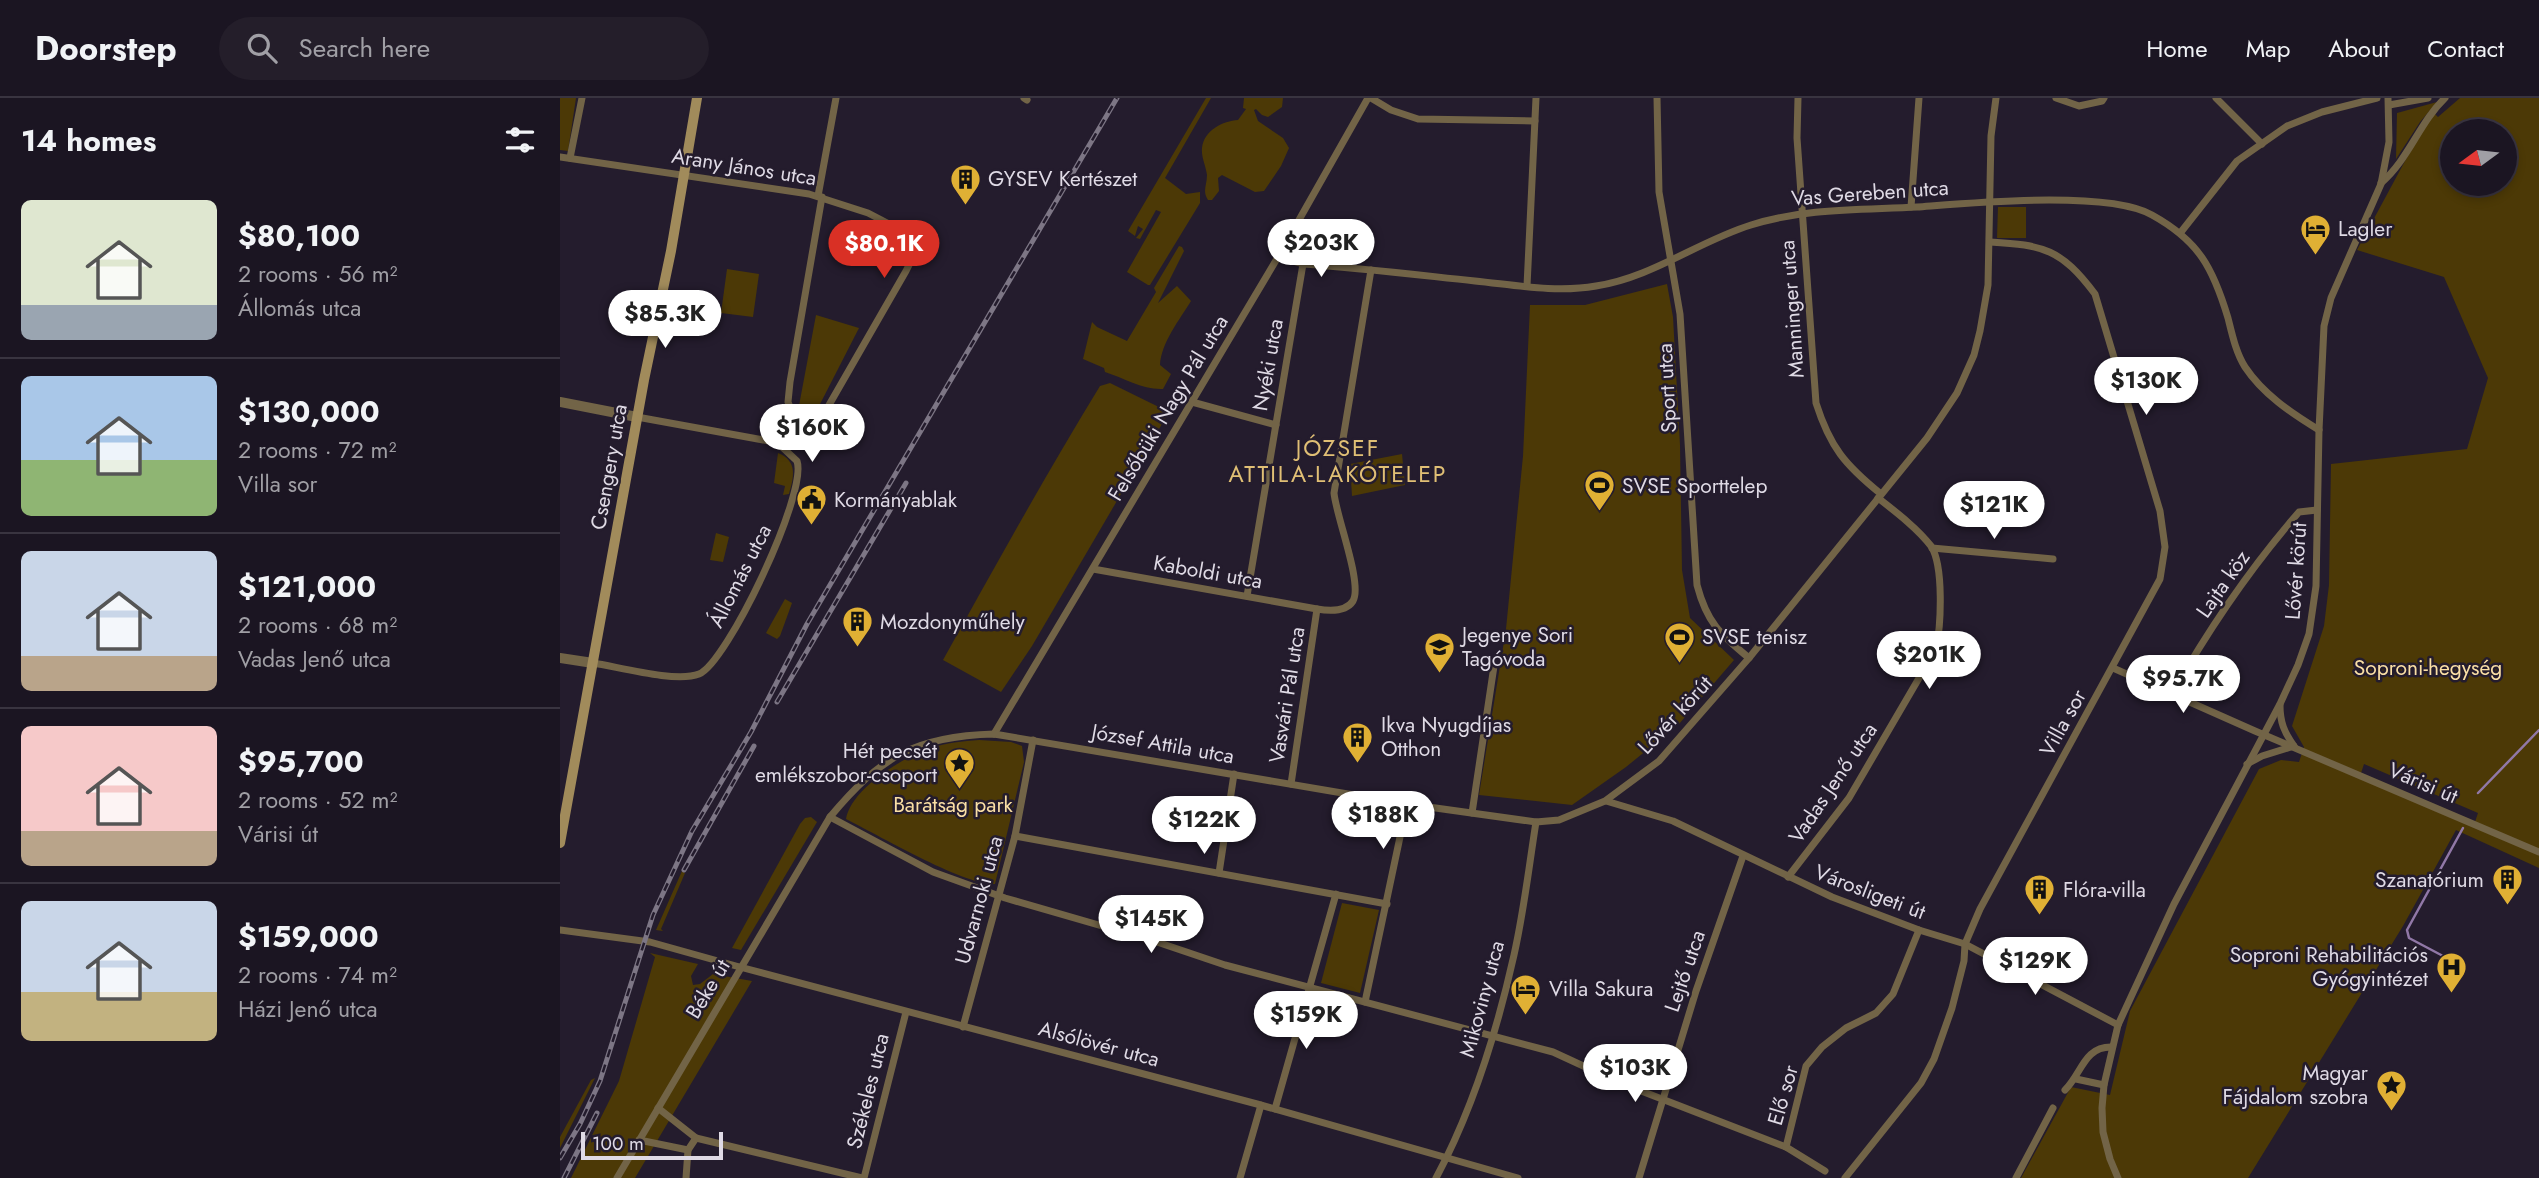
<!DOCTYPE html>
<meta charset="utf-8">
<style>
body{margin:0;font-family:Jost,sans-serif;background:#241e2a;color:#f1f3f6;height:100vh;display:flex;flex-direction:column;font-size:26px;white-space:nowrap}
*{box-sizing:border-box;margin:0}
p{font-size:23px;color:#a09fa5}
.icon{flex:none;width:38px;height:38px;fill:none;stroke:currentColor;stroke-width:2;stroke-linecap:round;stroke-linejoin:round}
.map{position:relative;flex:1;overflow:hidden}
.panel{display:flex;flex-direction:column;background:#1b1522;width:560px}
.panel>*{flex:none}
.needle{width:46px;rotate:255deg}
.fabs{position:absolute;left:1880px;top:21px;display:grid;gap:14px}
.fabs a{display:grid;place-items:center;width:77px;height:77px;border-radius:50%;background:#1b1522;box-shadow:0 4px 10px #0003,0 0 0 2px #393440;font-size:35px}
.scale{position:absolute;left:21px;bottom:18px;width:142px;box-sizing:border-box;padding-left:7px;border:4px solid #dfdae5;border-top:0;font-size:19px;line-height:24px;white-space:nowrap;color:#dfdae5;-webkit-text-stroke:5px #241c2d;paint-order:stroke}
.price{position:absolute;translate:-50% -60px;padding:0 16px;border-radius:24px;background:#fff;color:#222;font-size:23px;line-height:46px;filter:drop-shadow(0 2px 4px #0008)}
.price::after{content:'';position:absolute;left:50%;top:42px;width:21px;height:16px;margin-left:-10px;background:inherit;clip-path:polygon(0 0,100% 0,50% 100%)}
.price.selected{background:#d93025;color:#fff}
ul{padding:0;list-style:none}
li{display:flex;align-items:center;gap:21px;height:175px;padding:0 21px}
li+li{border-top:2px solid #393440}
li span{display:grid;place-items:center;flex:none;width:196px;height:140px;border-radius:10px;color:#555}
li>.icon{margin-inline-start:auto}
span .icon{width:84px;height:84px;fill:#fffc;stroke-width:1}
li b{font-size:30px}
h2{display:flex;justify-content:space-between;align-items:center;height:84px;padding:0 21px;font-size:30px}
header{display:flex;align-items:center;gap:42px;box-sizing:border-box;height:98px;padding:0 35px;background:#1b1522;border-bottom:2px solid #393440}
header strong{font-size:33px}
nav{display:flex;gap:38px;margin-inline-start:auto;font-size:24px}
.search{width:490px;height:63px;background:#241e2a;display:flex;align-items:center;gap:18px;box-sizing:border-box;padding:0 24px;border-radius:38px;color:#a09fa5;font-size:26px}
main{display:flex;flex:1;min-height:0}
.map>svg:first-child{display:block}
</style>
<header>
<strong>Doorstep</strong>
<div class="search"><svg class="icon" aria-label="search" viewBox="0 0 24 24"><circle cx="10" cy="10" r="6"/><path d="M15 15l6 6"/></svg>Search here</div>
<nav><a>Home</a><a>Map</a><a>About</a><a>Contact</a></nav>
</header>
<main>
<section class="panel">
<h2>14 homes<svg class="icon" aria-label="filters" viewBox="0 0 24 24"><path d="M4 7h16M4 17h16"/><circle cx="9" cy="7" r="2"/><circle cx="15" cy="17" r="2"/></svg></h2>
<ul>
<li><span style="background:linear-gradient(#dfe7d0 75%,#9aa5b1 0)"><svg class="icon" aria-label="home" viewBox="0 0 24 24"><path d="M3 11l9-7 9 7M6 9v11h12V9"/></svg></span><div><b>$80,100</b><p>2 rooms · 56 m²</p><p>Állomás utca</p></div></li>
<li><span style="background:linear-gradient(#a9c7e8 60%,#8fb573 0)"><svg class="icon" aria-label="home" viewBox="0 0 24 24"><path d="M3 11l9-7 9 7M6 9v11h12V9"/></svg></span><div><b>$130,000</b><p>2 rooms · 72 m²</p><p>Villa sor</p></div></li>
<li><span style="background:linear-gradient(#c9d6e8 75%,#b9a48a 0)"><svg class="icon" aria-label="home" viewBox="0 0 24 24"><path d="M3 11l9-7 9 7M6 9v11h12V9"/></svg></span><div><b>$121,000</b><p>2 rooms · 68 m²</p><p>Vadas Jenő utca</p></div></li>
<li><span style="background:linear-gradient(#f6c9c9 75%,#b9a48a 0)"><svg class="icon" aria-label="home" viewBox="0 0 24 24"><path d="M3 11l9-7 9 7M6 9v11h12V9"/></svg></span><div><b>$95,700</b><p>2 rooms · 52 m²</p><p>Várisi út</p></div></li>
<li><span style="background:linear-gradient(#c9d6e8 65%,#c2b280 0)"><svg class="icon" aria-label="home" viewBox="0 0 24 24"><path d="M3 11l9-7 9 7M6 9v11h12V9"/></svg></span><div><b>$159,000</b><p>2 rooms · 74 m²</p><p>Házi Jenő utca</p></div></li>
</ul>
</section>
<div class="map">
<svg width="1979" height="1080" viewBox="0 0 1979 1080">
<rect width="100%" height="100%" fill="#241c2d"/>
<g fill="#4c3906" fill-rule="evenodd">
<path d="M 0,0 L 16,0 L 8,53 L 0,52 Z"/>
<path d="M 646,0 L 651,0 L 605,80 L 626,96 L 640,94 L 640,105 L 590,187 L 588,187 L 567,174 L 601,114 L 596,112 L 580,141 L 576,140 L 583,131 L 578,128 L 575,138 L 568,133 Z"/>
<path d="M 684,0 L 723,0 L 722,9 L 708,19 L 702,17 L 696,11 L 694,12 L 698,23 L 723,40 L 729,50 L 721,68 L 704,93 L 695,94 L 662,77 L 658,80 L 659,93 L 652,102 L 648,102 C 642,93 647,87 647,77 C 646,68 641,59 642,50 C 644,32 663,23 678,22 L 686,11 L 683,10 Z"/>
<path d="M 1900,0 L 1979,0 L 1979,770 L 1896,732 L 1843,828 L 1688,1080 L 1461,1080 L 1511,989 L 1550,997 L 1570,913 L 1699,671 L 1721,662 L 1739,664 L 1744,649 L 1732,628 L 1764,528 L 1769,487 L 1771,366 L 1907,351 L 1928,280 L 1884,179 L 1797,152 L 1872,13 L 1878,19 ZM 1892,33 L 1944,33 L 1944,86 L 1892,86 ZM 1804,666 L 1918,715 L 1915,724 L 1801,675 Z"/>
<path d="M 1877,4 L 1860,24 L 1836,61 L 1837,15 Z"/>
<path d="M 1438,109 L 1466,109 L 1466,140 L 1437,140 Z"/>
<path d="M 619,148 L 622,149 L 624,153 L 598,205 L 617,188 L 631,203 C 620,221 601,245 600,267 L 611,276 L 603,291 C 583,292 564,280 545,274 L 544,270 L 523,261 L 532,224 L 537,229 L 567,243 L 596,194 L 594,190 Z"/>
<path d="M 167,171 L 199,176 L 193,219 L 161,215 Z"/>
<path d="M 1107,186 L 1113,219 L 1120,347 L 1122,472 L 1130,520 L 1174,562 L 1119,626 L 1066,669 L 1012,707 L 919,697 L 946,531 L 963,358 L 970,207 L 1025,207 Z"/>
<path d="M 256,217 L 299,230 L 258,310 L 238,313 Z"/>
<path d="M 550,285 L 609,314 L 472,548 L 441,594 L 383,562 C 434,470 485,378 540,288 Z"/>
<path d="M 222,321 L 228,321 L 232,326 L 230,337 L 214,333 L 216,324 Z"/>
<path d="M 252,329 L 261,335 L 261,339 L 248,346 L 245,345 L 243,340 Z"/>
<path d="M 218,355 C 238,363 234,379 229,396 L 223,397 L 225,388 L 214,385 Z"/>
<path d="M 842,356 L 845,387 L 792,398 L 790,366 Z"/>
<path d="M 156,435 L 169,439 L 163,464 L 150,462 Z"/>
<path d="M 225,501 L 232,505 L 220,538 L 217,541 L 206,535 Z"/>
<path d="M 419,642 L 451,644 L 462,648 L 464,664 L 435,786 C 405,788 316,736 286,721 C 291,691 343,659 371,650 C 386,645 403,643 419,642 Z"/>
<path d="M 251,719 L 257,724 L 181,852 L 172,850 L 240,726 L 245,720 Z"/>
<path d="M 122,773 L 125,775 L 101,831 L 103,833 L 96,832 Z"/>
<path d="M 782,805 L 819,812 L 800,895 L 761,885 Z"/>
<path d="M 90,855 L 138,866 L 131,878 L 133,887 L 140,886 L 153,876 L 192,883 L 75,1080 L 11,1080 L 59,983 L 95,859 Z"/>
<path d="M 35,980 L 0,1050 L 0,1039 L 31,982 Z"/>
</g>
<g fill="none" stroke-linecap="round" stroke-linejoin="round">
<g stroke="#9178a7" stroke-width="2.5">
<path d="M 1918,695 L 1979,632"/>
<path d="M 1883,858 L 1849,840 L 1847,832 L 1903,730"/>
</g>
<g stroke="#726447" stroke-width="7">
<path d="M 464,0 L 467,2"/>
<path d="M 811,0 L 831,12 L 858,21 L 975,23"/>
<path d="M 1097,0 L 1099,94 L 1120,216 L 1137,487 C 1147,525 1160,536 1189,560"/>
<path d="M 1238,0 L 1237,40 L 1256,305 C 1270,349 1285,367 1321,396"/>
<path d="M 1496,0 L 1519,8 L 1542,3 L 1544,0"/>
<path d="M 1656,0 L 1702,46"/>
<path d="M 1829,7 L 1868,0"/>
<path d="M 0,59 L 249,96 L 308,115 L 354,139 L 356,153 L 346,173 L 265,314 L 255,323 L 238,329"/>
<path d="M 10,60 L 22,0"/>
<path d="M 1821,85 C 1849,61 1859,25 1885,0"/>
<path d="M 258,98 L 276,0"/>
<path d="M 1351,109 L 1359,0"/>
<path d="M 1621,134 L 1677,63 L 1727,28 L 1762,14 L 1817,0"/>
<path d="M 718,159 L 743,166 C 800,170 858,177 915,183 C 955,187 996,195 1036,188 C 1091,180 1139,143 1191,127 C 1244,110 1302,112 1357,109 C 1411,105 1548,92 1592,117 C 1639,143 1653,170 1668,220 C 1672,236 1676,255 1685,269 C 1703,296 1731,315 1759,332"/>
<path d="M 967,188 L 976,0"/>
<path d="M 632,304 L 716,327"/>
<path d="M 231,348 L 238,329 L 228,304 L 230,284 L 262,99"/>
<path d="M 1372,450 L 1493,461"/>
<path d="M 533,471 L 757,511"/>
<path d="M 687,498 L 743,166"/>
<path d="M 33,565 C 59,569 116,585 139,576 C 167,565 248,395 237,363 L 222,349 L 209,343 L 77,319"/>
<path d="M 1553,570 L 1695,633 L 1979,754"/>
<path d="M 1612,596 C 1647,534 1692,468 1739,414 L 1757,412"/>
<path d="M 1720,607 C 1720,624 1724,634 1734,648"/>
<path d="M 434,636 L 718,159 L 808,0"/>
<path d="M 1687,666 L 1702,658 L 1734,648"/>
<path d="M 731,686 L 757,511 C 769,513 786,514 793,503 C 803,486 776,418 774,395 L 811,172"/>
<path d="M 1046,703 L 1113,723 L 1272,799 L 1359,832 L 1405,846 L 1558,927"/>
<path d="M 912,715 L 934,568"/>
<path d="M 270,719 L 373,774 L 445,800 L 594,843 L 665,867 L 993,954 L 1058,984 L 1226,1049 L 1265,1073"/>
<path d="M 455,738 L 827,806"/>
<path d="M 659,775 L 674,676"/>
<path d="M 1228,779 L 1289,700 L 1376,551 C 1381,528 1384,468 1371,448 C 1357,430 1336,414 1318,400"/>
<path d="M 0,832 L 90,844 L 176,868 L 697,1006 L 958,1080"/>
<path d="M 805,904 L 847,706"/>
<path d="M 403,929 L 455,738 L 473,642"/>
<path d="M 1516,981 L 1544,987"/>
<path d="M 1505,992 C 1522,975 1524,949 1551,949"/>
<path d="M 98,1010 L 136,1040 L 128,1052 L 126,1080"/>
<path d="M 715,1011 L 776,796"/>
<path d="M 136,1040 L 302,1080"/>
<path d="M 79,1042 L 128,1052"/>
<path d="M 1226,1049 L 1246,968 L 1262,949 L 1286,930 L 1316,915 L 1333,896 L 1359,832"/>
<path d="M 57,1080 L 270,719 C 320,659 355,638 434,636 L 847,706 L 976,724 L 999,722 L 1045,703 L 1099,663 L 1189,560 L 1367,340 L 1397,295 L 1414,257 L 1420,233 L 1428,187 L 1431,38 L 1436,0"/>
<path d="M 304,1080 L 346,914"/>
<path d="M 680,1080 L 701,1007"/>
<path d="M 876,1080 C 913,1011 937,933 954,857 C 964,813 969,768 976,724"/>
<path d="M 1079,1080 L 1136,893 L 1183,758"/>
<path d="M 1285,1080 L 1361,985 L 1374,961 L 1392,910 L 1404,863 L 1405,846 L 1420,811 L 1600,481 L 1605,449 L 1600,413 L 1535,196 C 1501,151 1484,147 1430,144"/>
<path d="M 1456,1080 L 1493,1010"/>
<path d="M 1558,1080 L 1550,1061 L 1543,1034 L 1542,1010 L 1544,987 L 1558,927 L 1614,806 L 1720,606 L 1738,567 L 1749,536 L 1756,488 L 1759,332 L 1764,228 L 1771,200 L 1821,86 L 1829,44 L 1828,0"/>
</g>
<g stroke="#726447" stroke-width="10">
<path d="M 0,304 L 77,319"/>
<path d="M 0,560 L 33,565"/>
</g>
<path stroke="#a18b5b" stroke-width="10" d="M 0,745 L 84,282 L 111,153 L 137,0"/>
<defs>
<g id="rail">
<path d="M 217,604 L 346,385"/>
<path d="M 124,772 L 194,648"/>
<path d="M 0,1060 L 20,1026 L 40,983 L 93,817 L 132,733 L 191,634 L 247,526 L 557,0"/>
<path d="M 4,1080 L 37,1015"/>
</g>
</defs>
<use href="#rail" stroke="#7d7685" stroke-width="5"/>
<use href="#rail" stroke="#241c2d" stroke-width="2.5" stroke-dasharray="8" stroke-linecap="butt"/>
</g>
<defs>
<symbol id="building-pin" viewBox="-11 -11 22 30"><path d="M0 17L-7.5 6A9.5 9.5 0 1 1 7.5 6Z" fill="#e0b034" stroke="#241c2d"/><path d="M-4-6H4V6H1V3H-1V6H-4ZM-2.5-4.3h1.7v1.8h-1.7ZM.8-4.3h1.7v1.8H.8ZM-2.5-1h1.7V.8h-1.7ZM.8-1h1.7V.8H.8Z" fill="#111"/></symbol>
<symbol id="hotel-pin" viewBox="-11 -11 22 30"><path d="M0 17L-7.5 6A9.5 9.5 0 1 1 7.5 6Z" fill="#e0b034" stroke="#241c2d"/><path d="M-6-4.5h1.5V1H6V5H4.5V3h-9V5H-6ZM-4 0a1.8 1.8 0 1 1 3.6 0ZM.5 0V-2.5h3Q6-2.5 6 0Z" fill="#111"/></symbol>
<symbol id="stadium-pin" viewBox="-11 -11 22 30"><path d="M0 17L-7.5 6A9.5 9.5 0 1 1 7.5 6Z" fill="#e0b034" stroke="#241c2d"/><path d="M0-5a6.5 5 0 1 0 0 10a6.5 5 0 1 0 0-10ZM-3.5-1.8h7v3.6h-7Z" fill="#111"/></symbol>
<symbol id="civic-pin" viewBox="-11 -11 22 30"><path d="M0 17L-7.5 6A9.5 9.5 0 1 1 7.5 6Z" fill="#e0b034" stroke="#241c2d"/><path d="M-.6-6.5H3V-4.5H.6V-3L4-1V1h2V6H-6V1h2V-1L-.6-3ZM-1.2 2.5V6h2.4V2.5Z" fill="#111"/></symbol>
<symbol id="school-pin" viewBox="-11 -11 22 30"><path d="M0 17L-7.5 6A9.5 9.5 0 1 1 7.5 6Z" fill="#e0b034" stroke="#241c2d"/><path d="M0-5L7-2L0 1L-7-2ZM-4 1L0 2.5L4 1V4Q0 6-4 4Z" fill="#111"/></symbol>
<symbol id="sight-pin" viewBox="-11 -11 22 30"><path d="M0 17L-7.5 6A9.5 9.5 0 1 1 7.5 6Z" fill="#e0b034" stroke="#241c2d"/><path d="M0-6L1.8-2.2L6-1.7L2.9 1.2L3.7 5.4L0 3.3L-3.7 5.4L-2.9 1.2L-6-1.7L-1.8-2.2Z" fill="#111"/></symbol>
<symbol id="hospital-pin" viewBox="-11 -11 22 30"><path d="M0 17L-7.5 6A9.5 9.5 0 1 1 7.5 6Z" fill="#e0b034" stroke="#241c2d"/><path d="M-5-5h3v3.5h4V-5h3V5h-3V1.5h-4V5h-3Z" fill="#111"/></symbol>
</defs>
<g fill-rule="evenodd">
<use href="#building-pin" x="388" y="64" width="35" height="47"/>
<use href="#hotel-pin" x="1738" y="114" width="35" height="47"/>
<use href="#stadium-pin" x="1022" y="370" width="35" height="47"/>
<use href="#civic-pin" x="234" y="384" width="35" height="47"/>
<use href="#building-pin" x="280" y="506" width="35" height="47"/>
<use href="#stadium-pin" x="1102" y="522" width="35" height="47"/>
<use href="#school-pin" x="862" y="532" width="35" height="47"/>
<use href="#building-pin" x="780" y="622" width="35" height="47"/>
<use href="#sight-pin" x="382" y="648" width="35" height="47"/>
<use href="#building-pin" x="1930" y="764" width="35" height="47"/>
<use href="#building-pin" x="1462" y="774" width="35" height="47"/>
<use href="#hospital-pin" x="1874" y="852" width="35" height="47"/>
<use href="#hotel-pin" x="948" y="874" width="35" height="47"/>
<use href="#sight-pin" x="1814" y="970" width="35" height="47"/>
</g>
<g text-anchor="middle" stroke-width="5" stroke-linejoin="round" paint-order="stroke">
<g font-size="21" fill="#dfdae5" stroke="#241c2d">
<text transform="translate(184 69) rotate(9)" y="7">Arany János utca</text>
<text transform="translate(1310 95) rotate(-4)" y="7">Vas Gereben utca</text>
<text transform="translate(1232 211) rotate(-94)" y="7">Manninger utca</text>
<text transform="translate(708 267) rotate(-80)" y="7">Nyéki utca</text>
<text transform="translate(1107 290) rotate(-93)" y="7">Sport utca</text>
<text transform="translate(608 310) rotate(-59)" y="7">Felsőbüki Nagy Pál utca</text>
<text transform="translate(49 369) rotate(-80)" y="7">Csengery utca</text>
<text transform="translate(1736 473) rotate(-86)" y="7">Lővér körút</text>
<text transform="translate(648 474) rotate(10)" y="7">Kaboldi utca</text>
<text transform="translate(180 478) rotate(-63)" y="7">Állomás utca</text>
<text transform="translate(1663 486) rotate(-55)" y="7">Lajta köz</text>
<text transform="translate(727 597) rotate(-81)" y="7">Vasvári Pál utca</text>
<text transform="translate(1115 617) rotate(-47)" y="7">Lővér körút</text>
<text transform="translate(1503 625) rotate(-61)" y="7">Villa sor</text>
<text transform="translate(603 646) rotate(10)" y="7">József Attila utca</text>
<text transform="translate(1273 685) rotate(-56)" y="7">Vadas Jenő utca</text>
<text transform="translate(1863 685) rotate(23)" y="7">Várisi út</text>
<text transform="translate(1310 794) rotate(21)" y="7">Városligeti út</text>
<text transform="translate(419 802) rotate(-75)" y="7">Udvarnoki utca</text>
<text transform="translate(1125 873) rotate(-71)" y="7">Lejtő utca</text>
<text transform="translate(148 891) rotate(-59)" y="7">Béke út</text>
<text transform="translate(922 901) rotate(-75)" y="7">Mikoviny utca</text>
<text transform="translate(539 946) rotate(15)" y="7">Alsólövér utca</text>
<text transform="translate(308 993) rotate(-76)" y="7">Székeles utca</text>
<text transform="translate(1223 997) rotate(-74)" y="7">Elő sor</text>
</g>
<g font-size="21" fill="#dfdae5" stroke="#241c2d" text-anchor="start">
<text x="428" y="88">GYSEV Kertészet</text>
<text x="1778" y="138">Lagler</text>
<text x="1062" y="395">SVSE Sporttelep</text>
<text x="274" y="409">Kormányablak</text>
<text x="320" y="531">Mozdonyműhely</text>
<text x="902" y="544">Jegenye Sori<tspan x="902" dy="24">Tagóvoda</tspan></text>
<text x="1142" y="546">SVSE tenisz</text>
<text x="821" y="634">Ikva Nyugdíjas<tspan x="821" dy="24">Otthon</tspan></text>
<text x="377" y="660" text-anchor="end">Hét pecsét<tspan x="377" dy="24">emlékszobor-csoport</tspan></text>
<text x="1924" y="789" text-anchor="end">Szanatórium</text>
<text x="1503" y="799">Flóra-villa</text>
<text x="1868" y="864" text-anchor="end">Soproni Rehabilitációs<tspan x="1868" dy="24">Gyógyintézet</tspan></text>
<text x="989" y="898">Villa Sakura</text>
<text x="1808" y="982" text-anchor="end">Magyar<tspan x="1808" dy="24">Fájdalom szobra</tspan></text>
</g>
<g font-size="21" fill="#fadfa5" stroke="#241c2d">
<text x="1868" y="577">Soproni-hegység</text>
<text x="393" y="714">Barátság park</text>
</g>
<g font-size="23" letter-spacing="2" fill="#e0bf75" stroke="#241c2d">
<text x="778" y="358">JÓZSEF<tspan x="778" dy="26">ATTILA-LAKÓTELEP</tspan></text>
</g>
</g>
</svg>
<div class="fabs">
<a><svg class="needle" viewBox="-14 -14 28 28"><path d="M0-13l5 13h-10z" fill="#e53935"/><path d="M0 13l5-13h-10z" fill="#a09fa5"/></svg></a>
</div>
<div class="scale">100 m</div>
<b class="price" style="left:761px;top:181px">$203K</b>
<b class="price selected" style="left:324px;top:182px">$80.1K</b>
<b class="price" style="left:105px;top:252px">$85.3K</b>
<b class="price" style="left:1586px;top:319px">$130K</b>
<b class="price" style="left:252px;top:366px">$160K</b>
<b class="price" style="left:1434px;top:443px">$121K</b>
<b class="price" style="left:1369px;top:593px">$201K</b>
<b class="price" style="left:1623px;top:617px">$95.7K</b>
<b class="price" style="left:823px;top:753px">$188K</b>
<b class="price" style="left:644px;top:758px">$122K</b>
<b class="price" style="left:591px;top:857px">$145K</b>
<b class="price" style="left:1475px;top:899px">$129K</b>
<b class="price" style="left:746px;top:953px">$159K</b>
<b class="price" style="left:1075px;top:1006px">$103K</b>
</div>
</main>
